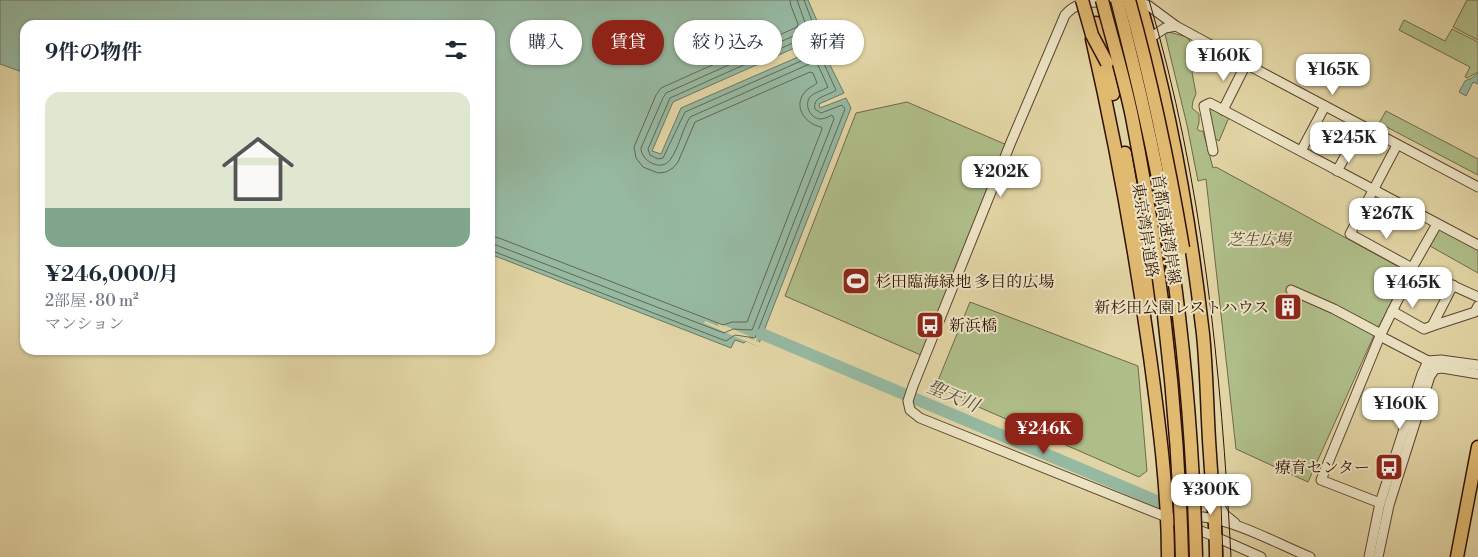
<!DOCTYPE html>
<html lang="ja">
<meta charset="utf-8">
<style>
body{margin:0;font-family:"Libre Bodoni","Noto Serif JP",serif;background:#f6f6f7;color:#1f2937;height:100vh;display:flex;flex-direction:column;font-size:19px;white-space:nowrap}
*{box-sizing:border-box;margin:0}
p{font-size:16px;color:#747a83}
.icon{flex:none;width:28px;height:28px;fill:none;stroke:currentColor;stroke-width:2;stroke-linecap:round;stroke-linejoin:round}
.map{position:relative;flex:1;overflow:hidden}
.details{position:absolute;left:20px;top:20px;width:475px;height:335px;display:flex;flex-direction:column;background:#fff;border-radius:15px;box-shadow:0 1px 4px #0004}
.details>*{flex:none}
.hud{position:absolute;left:510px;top:20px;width:475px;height:45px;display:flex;gap:10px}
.price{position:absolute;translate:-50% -42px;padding:0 11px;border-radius:10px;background:#fff;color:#222;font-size:16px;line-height:32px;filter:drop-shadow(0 1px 2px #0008)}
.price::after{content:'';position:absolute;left:50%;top:30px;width:15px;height:11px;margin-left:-8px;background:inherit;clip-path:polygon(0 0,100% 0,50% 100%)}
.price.current{background:#8f2418;color:#fff}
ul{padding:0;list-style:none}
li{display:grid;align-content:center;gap:10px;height:265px;padding:0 25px}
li+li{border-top:1px solid #e0e1e3}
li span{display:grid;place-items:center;height:155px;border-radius:15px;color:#555}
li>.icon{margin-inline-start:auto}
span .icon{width:90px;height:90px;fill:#fffc;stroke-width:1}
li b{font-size:21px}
h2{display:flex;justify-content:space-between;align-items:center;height:60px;padding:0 25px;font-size:21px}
.chip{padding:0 18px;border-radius:22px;background:#fff;box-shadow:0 1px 4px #0004;font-size:18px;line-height:45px}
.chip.current{background:#8f2418;color:#fff}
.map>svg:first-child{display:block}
</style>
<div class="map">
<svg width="1478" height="557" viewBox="0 0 1478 557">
<rect width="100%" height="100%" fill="#e2d5a5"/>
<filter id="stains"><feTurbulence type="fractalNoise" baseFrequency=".004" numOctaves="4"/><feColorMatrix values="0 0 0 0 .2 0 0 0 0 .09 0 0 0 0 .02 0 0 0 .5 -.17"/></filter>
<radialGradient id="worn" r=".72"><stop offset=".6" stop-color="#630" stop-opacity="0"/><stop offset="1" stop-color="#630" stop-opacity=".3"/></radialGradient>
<g fill="#afbe89" stroke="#706847">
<path d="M 1467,0 L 1478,0 L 1478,40 L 1453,27 Z"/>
<path d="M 1404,20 L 1445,41 L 1452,29 L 1478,42 L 1478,72 L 1467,78 L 1465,77 L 1470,67 L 1399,30 Z"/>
<path d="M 1169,32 L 1187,37 L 1194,47 L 1197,63 L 1192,72 L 1196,94 L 1193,101 L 1192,108 L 1199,114 L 1199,123 L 1197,129 L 1200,131 L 1203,131 L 1213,168 L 1216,167 L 1410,273 L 1376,331 L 1308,482 L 1236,449 L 1206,179 L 1198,181 L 1187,125 L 1165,34 Z"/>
<path d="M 907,102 L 1007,145 L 923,356 L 785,296 L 856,113 Z"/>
<path d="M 1213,105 L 1230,115 L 1219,141 L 1212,137 L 1205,109 Z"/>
<path d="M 1386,111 L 1478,159 L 1478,175 L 1379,123 Z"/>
<path d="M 1438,226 L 1478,248 L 1478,273 L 1430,246 Z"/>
<path d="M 970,302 L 1138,366 L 1147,471 L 1139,477 L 935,388 Z"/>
</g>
<g fill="#96b9a2" stroke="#6e7663">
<path d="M 0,0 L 808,0 L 821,30 L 817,38 L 673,102 L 652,151 L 661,154 L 681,108 L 821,47 L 844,93 L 819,104 L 820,108 L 846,98 L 851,108 L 758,346 L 746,341 L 744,343 L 735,340 L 731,348 L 490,254 L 490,25 L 25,25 L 25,73 L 0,64 Z"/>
<path d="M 1478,73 L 1478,84 L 1473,82 L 1466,96 L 1459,92 L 1465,81 L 1472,78 Z"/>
</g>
<path fill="#e2d5a5" d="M 705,321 L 720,327 L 718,325 L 719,323 L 749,336 L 749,338 L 753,340 L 754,337 L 757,338 L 756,341 L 761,343 L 759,347 L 704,323 Z"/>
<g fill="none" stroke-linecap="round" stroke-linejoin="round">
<g stroke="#646654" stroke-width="1">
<path d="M 490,236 L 499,238 L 723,325 L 732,322 L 747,322 L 822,129 L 821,127 C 806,124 793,108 804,93 C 807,88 813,87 817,83 L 813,73 L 810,72 L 695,122 L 678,162 L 673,168 L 666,172 L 658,173 L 643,167 L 636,158 L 634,147 L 656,95 L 661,88 L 797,27 L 798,24 L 791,6 L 790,0"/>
<path d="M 490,244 L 496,245 L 724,333 L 733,329 L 752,330 L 834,119 L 832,115 C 828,117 824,119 820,119 C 810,118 804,105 810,97 C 814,92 823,91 828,87 L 817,63 L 814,62 L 690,117 C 682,130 679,148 670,160 C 661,172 641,161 641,148 L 663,98 L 666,93 L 807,30 L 807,28 L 797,0"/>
<path d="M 490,250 L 726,341 L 735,335 L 755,338 L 845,109 L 842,105 L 821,113 L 815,109 C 812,96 829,96 836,90 L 820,55 L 817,54 L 685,112 L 663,158 L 658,159 L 650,155 L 648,149 L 670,98 L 813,34 L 815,29 L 804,0"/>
</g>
<path stroke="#96b9a2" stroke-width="12" d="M 762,334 L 1159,502"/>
<defs>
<g id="minor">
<path d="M 1136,1 L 1149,6 L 1176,26 L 1246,64 L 1478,187"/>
<path d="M 1108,2 C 1091,2 1077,1 1065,15 L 1011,142 L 913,386 L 908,401 L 910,410 L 920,418 L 1216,537 L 1261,557"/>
<path d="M 1150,38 L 1165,28 L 1176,26"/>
<path d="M 1223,110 L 1246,64"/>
<path d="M 1397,145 L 1350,234 L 1412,268 L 1437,224"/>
<path d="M 1213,151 L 1204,106 L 1210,103 L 1478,245"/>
<path d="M 1301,151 L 1325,106"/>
<path d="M 1337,171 L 1362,126"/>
<path d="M 1453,285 L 1432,326 L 1475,312 L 1478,306"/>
<path d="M 1291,290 L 1334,309 L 1381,334"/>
<path d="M 1392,311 L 1424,329 L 1432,326"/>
<path d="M 1380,336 L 1409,277 L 1427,274 L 1478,297"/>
<path d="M 1428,361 L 1441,360 L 1478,365"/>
<path d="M 1216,498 L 1224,514 L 1235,523"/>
<path d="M 1380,503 L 1321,480 L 1380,336 L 1428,361 L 1435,369"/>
<path d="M 1176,517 C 1185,517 1194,516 1203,517 C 1237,521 1278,544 1310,557"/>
<path d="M 1369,557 L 1380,503 L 1422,374 L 1428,361"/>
<path d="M 1378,557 L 1389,505 L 1430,376 L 1435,369 L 1442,368 L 1478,374"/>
</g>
<g id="highway">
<path d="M 1139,0 C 1171,108 1190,222 1203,334 C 1207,374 1207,415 1210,455 C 1212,489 1216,523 1216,557"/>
<path d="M 1096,23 L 1113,94"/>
<path d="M 1092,39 C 1116,144 1135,250 1150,357 C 1159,423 1168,490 1168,557"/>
<path d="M 1125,153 L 1148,282 L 1148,308"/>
<path d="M 1457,557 L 1478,447"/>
</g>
</defs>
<use href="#minor" stroke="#5d432d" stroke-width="11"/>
<use href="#highway" stroke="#311205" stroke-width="15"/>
<use href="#minor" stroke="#ece4c4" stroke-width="9"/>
<use href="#highway" stroke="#e1ba72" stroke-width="12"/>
<g stroke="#311205" stroke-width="1">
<path d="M 1149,0 C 1203,181 1221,369 1231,557"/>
<path d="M 1220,480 L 1223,557"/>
</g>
<defs>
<g id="highway-bridge">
<path d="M 1082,0 L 1092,35 L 1107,63"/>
<path d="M 1102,0 C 1112,39 1124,78 1132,117 C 1161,262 1178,410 1182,557"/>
<path d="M 1117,0 C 1135,70 1152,140 1164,211 C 1183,325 1193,441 1196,557"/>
<path d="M 1129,0 C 1152,82 1169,165 1183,248"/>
</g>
</defs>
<use href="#highway-bridge" stroke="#311205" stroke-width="15" stroke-linecap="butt"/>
<use href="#highway-bridge" stroke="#e1ba72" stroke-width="12"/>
</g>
<defs>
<symbol id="stadium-square" viewBox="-11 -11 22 22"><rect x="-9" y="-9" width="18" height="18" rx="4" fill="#8f2418" stroke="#ece4c4"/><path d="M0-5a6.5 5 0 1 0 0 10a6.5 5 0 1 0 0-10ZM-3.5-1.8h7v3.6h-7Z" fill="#fff"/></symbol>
<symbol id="building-square" viewBox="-11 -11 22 22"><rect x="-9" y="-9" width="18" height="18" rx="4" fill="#8f2418" stroke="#ece4c4"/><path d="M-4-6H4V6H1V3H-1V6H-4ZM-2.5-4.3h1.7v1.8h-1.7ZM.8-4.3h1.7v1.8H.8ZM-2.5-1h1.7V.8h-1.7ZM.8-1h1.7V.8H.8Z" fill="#fff"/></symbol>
<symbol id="bus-square" viewBox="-11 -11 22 22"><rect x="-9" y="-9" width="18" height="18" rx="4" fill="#8f2418" stroke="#ece4c4"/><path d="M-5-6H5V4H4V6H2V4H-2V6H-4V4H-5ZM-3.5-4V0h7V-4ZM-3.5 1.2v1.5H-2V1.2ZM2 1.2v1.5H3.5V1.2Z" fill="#fff"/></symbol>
</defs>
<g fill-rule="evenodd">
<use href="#stadium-square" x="840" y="265" width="32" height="32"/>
<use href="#building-square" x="1272" y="291" width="32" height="32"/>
<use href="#bus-square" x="914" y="309" width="32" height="32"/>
<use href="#bus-square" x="1373" y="451" width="32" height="32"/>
</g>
<g text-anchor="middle" stroke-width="4" stroke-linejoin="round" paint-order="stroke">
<g font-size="16" fill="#311205" stroke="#ece4c4">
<text transform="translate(1167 229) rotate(81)" y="6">首都高速湾岸線</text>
<text transform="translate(1146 230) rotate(81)" y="6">東京湾岸道路</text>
</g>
<g font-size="16" font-style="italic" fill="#57462d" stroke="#ece4c4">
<text x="1259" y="245">芝生広場</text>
</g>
<g font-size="16" fill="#311205" stroke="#ece4c4" text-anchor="start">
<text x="875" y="287">杉田臨海緑地 多目的広場</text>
<text x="1269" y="313" text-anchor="end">新杉田公園レストハウス</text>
<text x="949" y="331">新浜橋</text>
<text x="1370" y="473" text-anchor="end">療育センター</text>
</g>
<g font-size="18" font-style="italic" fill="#544c3c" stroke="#ece4c4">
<text transform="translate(953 396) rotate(23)" y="6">聖天川</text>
</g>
</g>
<rect width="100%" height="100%" filter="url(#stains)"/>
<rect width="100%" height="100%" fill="url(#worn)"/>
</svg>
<b class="price" style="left:1224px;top:82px">¥160K</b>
<b class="price" style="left:1333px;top:96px">¥165K</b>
<b class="price" style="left:1349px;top:164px">¥245K</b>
<b class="price" style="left:1001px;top:198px">¥202K</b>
<b class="price" style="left:1387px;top:240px">¥267K</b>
<b class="price" style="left:1413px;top:309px">¥465K</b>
<b class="price" style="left:1400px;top:430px">¥160K</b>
<b class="price current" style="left:1044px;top:455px">¥246K</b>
<b class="price" style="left:1211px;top:516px">¥300K</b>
<div class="hud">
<a class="chip">購入</a>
<a class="chip current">賃貸</a>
<a class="chip">絞り込み</a>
<a class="chip">新着</a>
</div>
<section class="details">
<h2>9件の物件<svg class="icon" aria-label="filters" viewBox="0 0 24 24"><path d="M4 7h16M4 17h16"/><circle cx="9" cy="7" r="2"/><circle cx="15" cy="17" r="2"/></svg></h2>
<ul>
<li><span style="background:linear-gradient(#dfe7d0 75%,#7fa58c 0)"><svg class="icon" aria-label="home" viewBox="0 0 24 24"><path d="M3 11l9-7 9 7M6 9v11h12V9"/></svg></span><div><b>¥246,000/月</b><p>2部屋 · 80 m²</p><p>マンション</p></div></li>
</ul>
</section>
</div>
